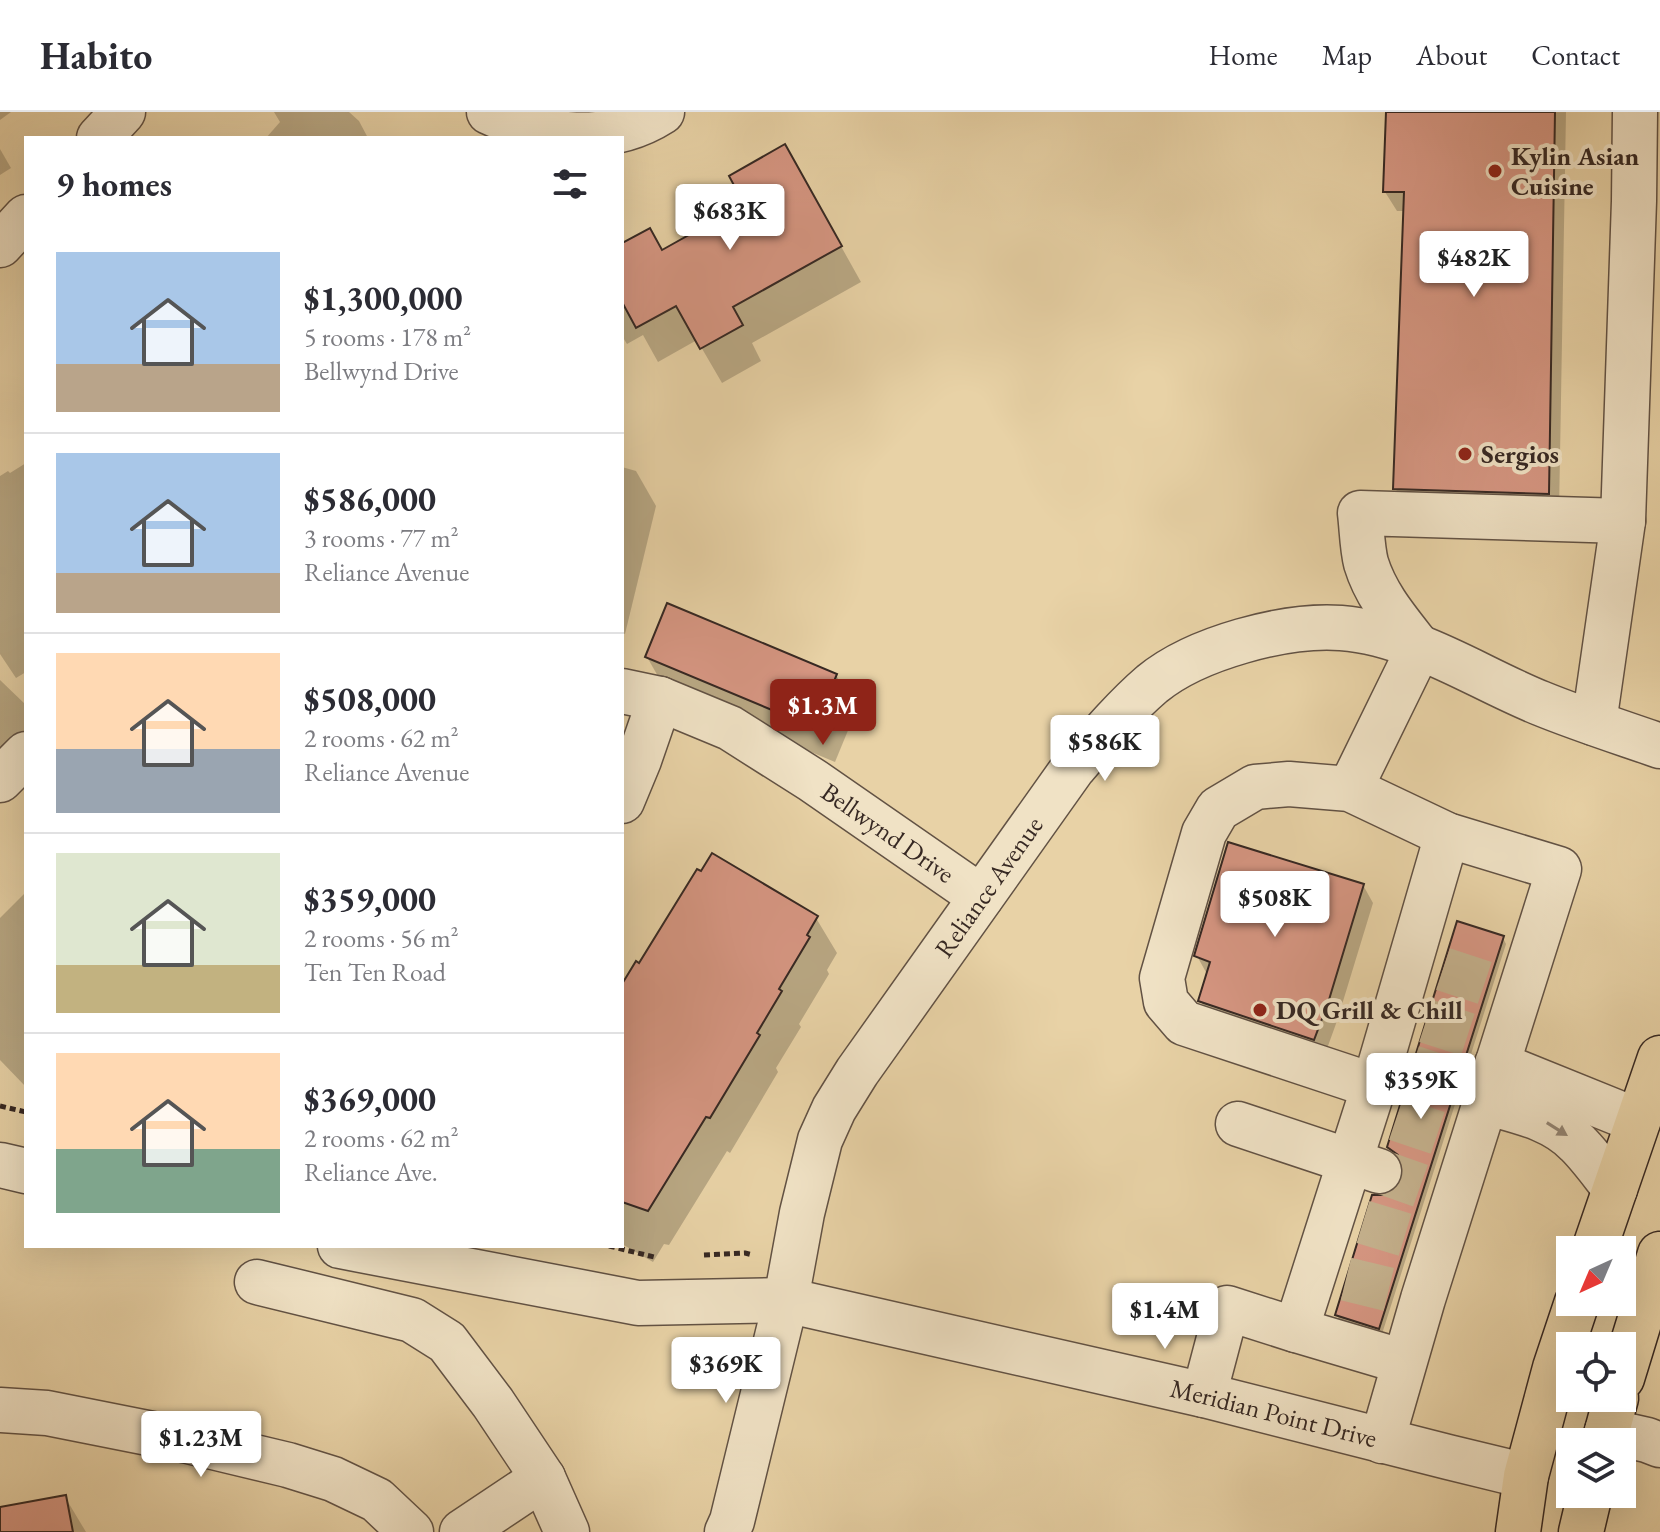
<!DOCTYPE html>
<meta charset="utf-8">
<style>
body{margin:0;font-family:"EB Garamond",serif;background:#f7f7f7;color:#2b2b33;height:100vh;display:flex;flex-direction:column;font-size:30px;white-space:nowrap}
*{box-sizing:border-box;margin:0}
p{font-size:26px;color:#7c7c81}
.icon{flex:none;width:44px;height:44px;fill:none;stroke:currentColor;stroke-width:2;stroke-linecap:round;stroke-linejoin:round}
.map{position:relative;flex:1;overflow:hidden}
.details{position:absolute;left:24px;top:24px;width:600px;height:1112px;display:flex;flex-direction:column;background:#fff;border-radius:0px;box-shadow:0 8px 32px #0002}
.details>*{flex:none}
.needle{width:52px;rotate:224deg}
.controls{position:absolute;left:1556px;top:1124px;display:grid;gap:16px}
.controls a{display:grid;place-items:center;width:80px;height:80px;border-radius:0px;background:#fff;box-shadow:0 8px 32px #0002;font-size:40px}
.price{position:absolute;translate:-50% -68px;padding:0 18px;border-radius:8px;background:#fff;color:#222;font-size:26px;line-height:52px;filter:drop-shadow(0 2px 4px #0008)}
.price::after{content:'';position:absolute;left:50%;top:48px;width:24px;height:18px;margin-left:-12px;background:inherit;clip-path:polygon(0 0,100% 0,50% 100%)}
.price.selected{background:#8f2418;color:#fff}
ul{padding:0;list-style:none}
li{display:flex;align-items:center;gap:24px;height:200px;padding:0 32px}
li+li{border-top:2px solid #e1e1e2}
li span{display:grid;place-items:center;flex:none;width:224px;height:160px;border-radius:0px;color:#555}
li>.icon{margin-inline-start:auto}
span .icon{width:96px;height:96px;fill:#fffc;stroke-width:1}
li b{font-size:34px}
h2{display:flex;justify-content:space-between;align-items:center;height:96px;padding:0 32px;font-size:34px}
header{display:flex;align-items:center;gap:48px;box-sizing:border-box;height:112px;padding:0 40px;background:#fff;border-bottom:2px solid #e1e1e2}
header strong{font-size:38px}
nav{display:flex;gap:44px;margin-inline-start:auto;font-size:28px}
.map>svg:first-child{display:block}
</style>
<header>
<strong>Habito</strong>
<nav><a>Home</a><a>Map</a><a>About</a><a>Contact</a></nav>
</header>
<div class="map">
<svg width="1660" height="1420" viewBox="0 0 1660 1420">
<rect width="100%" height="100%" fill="#e8d2a6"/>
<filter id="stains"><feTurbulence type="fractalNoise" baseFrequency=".0025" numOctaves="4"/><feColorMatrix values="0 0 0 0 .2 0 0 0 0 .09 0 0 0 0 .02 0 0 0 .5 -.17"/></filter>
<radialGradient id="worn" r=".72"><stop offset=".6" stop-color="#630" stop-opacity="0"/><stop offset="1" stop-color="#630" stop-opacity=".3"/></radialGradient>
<g fill="#0003">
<path d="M 0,0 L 11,0 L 0,8 Z"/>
<path d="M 274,0 L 349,0 L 359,9 L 368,26 L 266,26 L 280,10 Z"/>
<path d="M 1388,0 L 1566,0 L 1559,401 L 1407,396 L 1395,376 L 1406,99 L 1397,99 L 1385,80 Z"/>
<path d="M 0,37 L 11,56 L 0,63 Z"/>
<path d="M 805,70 L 861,170 L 752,231 L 761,249 L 722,271 L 697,228 L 658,250 L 643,223 L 627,232 L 622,224 L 622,134 L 662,140 L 747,93 Z"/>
<path d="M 26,351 L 26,560 L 16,566 L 0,542 L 0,364 L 8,359 L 10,361 Z"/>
<path d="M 622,355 L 636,359 L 656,394 L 625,522 L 622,521 Z"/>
<path d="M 647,545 L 836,563 L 856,599 L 835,650 L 667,580 Z"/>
<path d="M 0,568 L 26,593 L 26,662 L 0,689 Z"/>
<path d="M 1363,773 L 1373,791 L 1337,909 L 1324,945 L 1210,906 L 1200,888 L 1207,862 L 1197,844 Z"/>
<path d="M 26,780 L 26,975 L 0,948 L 0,806 Z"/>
<path d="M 816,806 L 837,841 L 827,858 L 829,862 L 799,912 L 801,915 L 776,956 L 778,960 L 730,1041 L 727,1039 L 669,1133 L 664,1132 L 653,1150 L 622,1132 L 622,875 L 640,854 Z"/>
<path d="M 1503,826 L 1506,832 L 1382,1222 L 1340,1209 L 1337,1203 L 1385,1085 L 1396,1080 L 1405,1067 L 1403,1049 L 1393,1041 L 1389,1035 Z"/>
<path d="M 65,1385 L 86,1420 L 0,1420 L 0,1397 Z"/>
</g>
<g fill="#d69682" stroke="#362823" stroke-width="2">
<path d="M 1386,0 L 1555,0 L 1549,382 L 1393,377 L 1404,80 L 1383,80 Z"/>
<path d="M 785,32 L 842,134 L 733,195 L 743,213 L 700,237 L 676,194 L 636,216 L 622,190 L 622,131 L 650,116 L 662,138 L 744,92 L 729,64 Z"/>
<path d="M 667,491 L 837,562 L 815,616 L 645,545 Z"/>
<path d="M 1228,730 L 1364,772 L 1328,891 L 1314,928 L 1198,889 L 1210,850 L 1194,844 Z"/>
<path d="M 712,741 L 818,804 L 807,823 L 810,825 L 779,877 L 782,879 L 757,921 L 760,923 L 710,1006 L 706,1005 L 648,1099 L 622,1090 L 622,872 L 636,849 L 639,851 L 697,757 L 701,759 Z"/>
<path d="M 1457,809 L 1504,824 L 1379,1217 L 1335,1203 L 1372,1083 L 1385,1083 L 1395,1078 L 1403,1066 L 1403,1053 L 1398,1043 L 1387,1035 Z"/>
<path d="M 66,1383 L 73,1420 L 0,1420 L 0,1395 Z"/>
</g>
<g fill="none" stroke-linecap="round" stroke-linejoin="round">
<g stroke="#c4b08c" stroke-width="44" stroke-dasharray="44 22" stroke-linecap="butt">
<path d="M 1443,857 L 1488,872"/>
<path d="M 1426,909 L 1472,924"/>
<path d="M 1412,955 L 1457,970"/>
<path d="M 1396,1007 L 1441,1022"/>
<path d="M 1379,1059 L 1424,1075"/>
<path d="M 1363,1110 L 1409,1124"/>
<path d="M 1346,1167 L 1391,1178"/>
</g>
<defs>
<g id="minor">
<path d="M 489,0 C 543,26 609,34 662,0"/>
<path d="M 99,26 L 123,0"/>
<path d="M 0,133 L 26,105"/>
<path id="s1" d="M 622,579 L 660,587 L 730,616 L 812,668 L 981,785"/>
<path d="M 1594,611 L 1623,409 L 1634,89 L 1635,0"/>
<path d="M 0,668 L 26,642"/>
<path d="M 1350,677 L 1419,536 C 1398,509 1376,484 1366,451 C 1362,435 1362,417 1360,401 L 1623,409"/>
<path d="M 622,689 L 639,648 L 660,587"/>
<path d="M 1497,952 L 1638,1009"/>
<path d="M 1374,974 L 1184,911 L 1166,890 L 1162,866 L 1204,721 L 1218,697 L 1255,675 L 1289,672 L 1350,677 L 1447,723 L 1559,757 L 1423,1187 L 1382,1329"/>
<path d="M 1485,990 C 1517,999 1554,1006 1578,1032 C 1591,1045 1603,1062 1615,1077"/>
<path d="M 1238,1012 L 1379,1059"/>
<path d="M 0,1053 L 26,1059"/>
<path id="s2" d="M 340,1134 L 638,1191 L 786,1188 L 1204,1283 L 1448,1345 L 1526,1364"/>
<path d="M 257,1170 L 412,1208 L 447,1230 L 493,1291 L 543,1366 L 567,1420"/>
<path d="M 1404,1250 L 1296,1218 L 1374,974 L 1447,723"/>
<path d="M 1204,1283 L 1227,1196 L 1296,1218"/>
<path d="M 0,1298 L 47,1301 L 188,1329 L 288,1353 L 333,1367 L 377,1388 L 411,1420"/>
<path d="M 1607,1319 L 1647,1328 L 1660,1333"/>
<path d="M 462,1420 L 543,1366"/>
<path id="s3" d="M 727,1420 L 732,1409 L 786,1188 L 802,1101 L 820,1028 L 834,997 L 857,960 L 1073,656 C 1098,627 1123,597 1152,572 C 1196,536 1285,512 1341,516 C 1367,518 1395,526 1418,535 C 1460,551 1498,574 1540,591 C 1579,607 1620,620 1660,634"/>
</g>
<g id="major">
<path d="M 1594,1138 L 1660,946"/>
<path d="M 1622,1266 L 1660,1142"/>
<path d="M 1604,1330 L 1616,1286"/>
<path d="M 1518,1420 L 1526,1364 L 1555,1256 L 1577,1190"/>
<path d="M 1581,1420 L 1590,1382"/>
</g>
</defs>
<use href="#minor" stroke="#625244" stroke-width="47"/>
<use href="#major" stroke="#362823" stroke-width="47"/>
<g stroke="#362823" stroke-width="5" stroke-dasharray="6 4" stroke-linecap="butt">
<path d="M 0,994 L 26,1000"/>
<path d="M 609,1134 L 654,1145"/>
<path d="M 704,1143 L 745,1141 L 753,1143"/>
</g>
<use href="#minor" stroke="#f0e2c5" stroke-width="44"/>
<use href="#major" stroke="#e8d2a6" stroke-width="44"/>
</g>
<defs><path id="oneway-solid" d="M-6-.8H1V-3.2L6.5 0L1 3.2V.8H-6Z" transform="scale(2)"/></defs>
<use fill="#938574" href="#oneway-solid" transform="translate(1557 1017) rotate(32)"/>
<g fill="#8f2418" stroke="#f0e2c5" stroke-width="3">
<circle cx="1495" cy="59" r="8"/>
<circle cx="1465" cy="342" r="8"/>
<circle cx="1260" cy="898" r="8"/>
</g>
<g text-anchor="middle" stroke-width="8" stroke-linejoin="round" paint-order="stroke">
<g font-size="26" font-weight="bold" fill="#362823" stroke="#f0e2c5" text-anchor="start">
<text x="1511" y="53">Kylin Asian<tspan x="1511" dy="30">Cuisine</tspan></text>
<text x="1481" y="351">Sergios</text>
<text x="1276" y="907">DQ Grill &amp; Chill</text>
</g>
<g font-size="26" fill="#362823" stroke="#f0e2c5">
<text dy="9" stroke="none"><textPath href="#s1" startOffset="304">Bellwynd Drive</textPath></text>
<text dy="9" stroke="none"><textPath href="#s3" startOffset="708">Reliance Avenue</textPath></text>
<text dy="9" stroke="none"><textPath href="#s2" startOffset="952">Meridian Point Drive</textPath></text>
</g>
</g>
<rect width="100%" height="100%" filter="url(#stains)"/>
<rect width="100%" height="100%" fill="url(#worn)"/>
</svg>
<div class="controls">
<a><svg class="needle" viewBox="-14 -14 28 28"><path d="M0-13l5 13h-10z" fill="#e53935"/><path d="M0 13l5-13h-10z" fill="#7c7c81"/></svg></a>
<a><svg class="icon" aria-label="locate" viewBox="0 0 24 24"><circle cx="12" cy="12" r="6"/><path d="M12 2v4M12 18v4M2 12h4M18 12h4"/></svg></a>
<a><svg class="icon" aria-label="layers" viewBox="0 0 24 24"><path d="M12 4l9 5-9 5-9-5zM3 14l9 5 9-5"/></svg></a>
</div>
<b class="price" style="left:730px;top:140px">$683K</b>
<b class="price" style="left:1474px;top:187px">$482K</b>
<b class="price selected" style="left:823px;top:635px">$1.3M</b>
<b class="price" style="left:1105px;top:671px">$586K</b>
<b class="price" style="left:1275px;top:827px">$508K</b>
<b class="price" style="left:1421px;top:1009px">$359K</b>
<b class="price" style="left:1165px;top:1239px">$1.4M</b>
<b class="price" style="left:726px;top:1293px">$369K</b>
<b class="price" style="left:201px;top:1367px">$1.23M</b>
<section class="details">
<h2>9 homes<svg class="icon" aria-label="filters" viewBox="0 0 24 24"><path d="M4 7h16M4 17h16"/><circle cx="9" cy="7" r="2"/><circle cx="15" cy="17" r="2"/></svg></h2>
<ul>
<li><span style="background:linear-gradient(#a9c7e8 70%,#b9a48a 0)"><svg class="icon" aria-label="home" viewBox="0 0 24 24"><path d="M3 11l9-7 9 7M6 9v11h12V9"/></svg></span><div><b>$1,300,000</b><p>5 rooms · 178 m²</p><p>Bellwynd Drive</p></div></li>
<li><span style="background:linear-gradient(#a9c7e8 75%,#b9a48a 0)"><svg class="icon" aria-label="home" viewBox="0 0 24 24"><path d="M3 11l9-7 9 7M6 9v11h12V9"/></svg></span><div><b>$586,000</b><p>3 rooms · 77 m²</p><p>Reliance Avenue</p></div></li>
<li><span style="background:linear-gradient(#ffd9b3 60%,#9aa5b1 0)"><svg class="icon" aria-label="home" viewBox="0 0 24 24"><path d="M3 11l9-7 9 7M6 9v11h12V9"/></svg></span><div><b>$508,000</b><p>2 rooms · 62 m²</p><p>Reliance Avenue</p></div></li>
<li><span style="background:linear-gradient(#dfe7d0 70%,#c2b280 0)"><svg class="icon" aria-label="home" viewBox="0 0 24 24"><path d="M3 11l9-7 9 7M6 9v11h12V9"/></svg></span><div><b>$359,000</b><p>2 rooms · 56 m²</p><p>Ten Ten Road</p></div></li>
<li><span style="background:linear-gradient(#ffd9b3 60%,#7fa58c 0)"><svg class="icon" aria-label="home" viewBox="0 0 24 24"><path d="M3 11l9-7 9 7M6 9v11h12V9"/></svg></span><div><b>$369,000</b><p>2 rooms · 62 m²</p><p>Reliance Ave.</p></div></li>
</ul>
</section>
</div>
